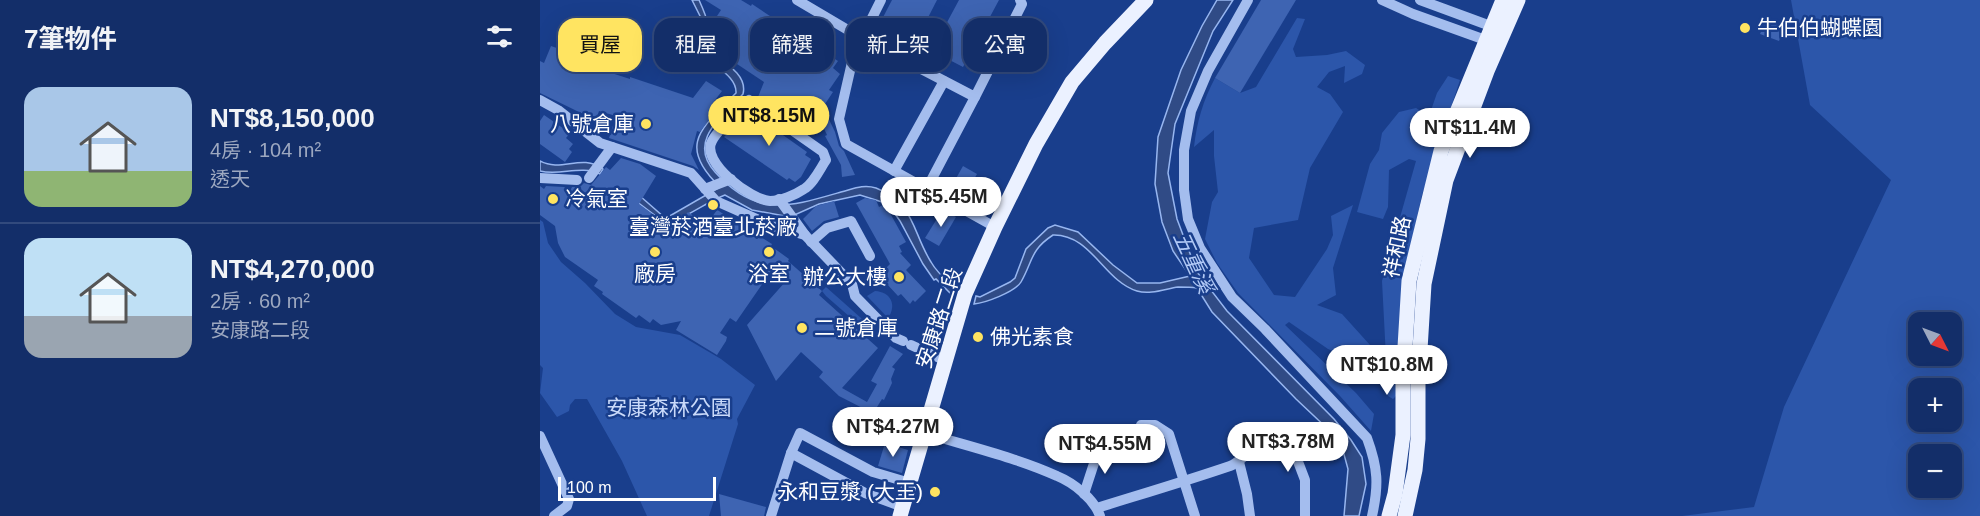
<!DOCTYPE html>
<html lang="zh-TW">
<meta charset="utf-8">
<style>
body{margin:0;font-family:Arial,"Noto Sans TC",sans-serif;background:#203a71;color:#f1f3f6;height:100vh;display:flex;flex-direction:column;font-size:22px;white-space:nowrap}
*{box-sizing:border-box;margin:0}
p{font-size:20px;color:#9da8c0}
.icon{flex:none;width:33px;height:33px;fill:none;stroke:currentColor;stroke-width:2;stroke-linecap:round;stroke-linejoin:round}
.map{position:relative;flex:1;overflow:hidden}
.panel{display:flex;flex-direction:column;background:#132e69;width:540px}
.panel>*{flex:none}
.top-card{position:absolute;left:18px;top:18px;width:570px;height:54px;display:flex;gap:12px}
.needle{width:39px;rotate:132deg}
.buttons{position:absolute;left:1368px;top:312px;display:grid;gap:12px}
.buttons a{display:grid;place-items:center;width:54px;height:54px;border-radius:12px;background:#132e69;box-shadow:0 6px 24px #0002,0 0 0 2px #324a7d;font-size:30px}
.scale{position:absolute;left:18px;bottom:15px;width:158px;box-sizing:border-box;padding-left:6px;border:3px solid #fff;border-top:0;font-size:16px;line-height:21px;white-space:nowrap;color:#fff;-webkit-text-stroke:4px #193e8c;paint-order:stroke}
.price{position:absolute;translate:-50% -51px;padding:0 14px;border-radius:21px;background:#fff;color:#222;font-size:20px;line-height:39px;filter:drop-shadow(0 2px 3px #0008)}
.price::after{content:'';position:absolute;left:50%;top:36px;width:18px;height:14px;margin-left:-9px;background:inherit;clip-path:polygon(0 0,100% 0,50% 100%)}
.price.on{background:#ffe461;color:#111}
ul{padding:0;list-style:none}
li{display:flex;align-items:center;gap:18px;height:150px;padding:0 24px}
li+li{border-top:2px solid #324a7d}
li span{display:grid;place-items:center;flex:none;width:168px;height:120px;border-radius:18px;color:#555}
li>.icon{margin-inline-start:auto}
span .icon{width:72px;height:72px;fill:#fffc;stroke-width:1}
li b{font-size:26px}
h2{display:flex;justify-content:space-between;align-items:center;height:72px;padding:0 24px;font-size:26px}
.chip{padding:0 21px;border-radius:18px;background:#132e69;box-shadow:0 6px 24px #0002,0 0 0 2px #324a7d;font-size:21px;line-height:54px}
.chip.on{background:#ffe461;color:#111}
main{display:flex;flex:1;min-height:0}
.map>svg:first-child{display:block}
</style>
<main>
<section class="panel">
<h2>7筆物件<svg class="icon" aria-label="filters" viewBox="0 0 24 24"><path d="M4 7h16M4 17h16"/><circle cx="9" cy="7" r="2"/><circle cx="15" cy="17" r="2"/></svg></h2>
<ul>
<li><span style="background:linear-gradient(#a9c7e8 70%,#8fb573 0)"><svg class="icon" aria-label="home" viewBox="0 0 24 24"><path d="M3 11l9-7 9 7M6 9v11h12V9"/></svg></span><div><b>NT$8,150,000</b><p>4房 · 104 m²</p><p>透天</p></div></li>
<li><span style="background:linear-gradient(#bfe0f5 65%,#9aa5b1 0)"><svg class="icon" aria-label="home" viewBox="0 0 24 24"><path d="M3 11l9-7 9 7M6 9v11h12V9"/></svg></span><div><b>NT$4,270,000</b><p>2房 · 60 m²</p><p>安康路二段</p></div></li>
</ul>
</section>
<div class="map">
<svg width="1440" height="516" viewBox="0 0 1440 516">
<rect width="100%" height="100%" fill="#193e8c"/>
<g fill="#2c56aa" fill-rule="evenodd">
<path d="M 1251,0 L 1440,0 L 1440,516 L 1142,516 L 1214,507 L 1244,407 L 1351,180 L 1270,105 ZM 1378,322 L 1412,322 L 1412,356 L 1378,356 ZM 1378,388 L 1412,388 L 1412,422 L 1378,422 ZM 1378,454 L 1412,454 L 1412,488 L 1378,488 Z"/>
<path d="M 757,18 L 765,19 L 753,49 L 756,57 L 787,55 L 806,51 L 825,65 L 822,74 L 804,83 L 805,66 L 789,72 L 777,87 L 790,94 L 803,112 L 770,168 L 758,220 L 714,228 L 709,258 L 734,295 L 755,297 L 787,249 L 793,235 L 791,216 L 813,205 L 793,268 L 796,295 L 777,305 L 802,314 L 830,345 L 828,367 L 788,349 L 749,322 L 745,325 L 816,393 L 834,414 L 831,431 L 800,396 L 698,293 L 677,263 L 665,239 L 672,202 L 678,192 L 674,156 L 674,130 L 654,147 C 657,121 663,101 675,78 L 700,93 L 716,87 Z"/>
<path d="M 908,76 L 920,80 L 882,195 L 868,258 L 856,396 L 853,399 L 848,396 L 842,281 L 876,161 L 869,159 L 849,170 L 848,207 L 843,219 L 817,212 L 830,164 L 839,150 L 842,133 L 859,112 L 876,108 L 889,116 L 897,93 Z"/>
<path d="M 0,220 L 3,222 L 8,243 L 21,262 L 45,283 L 75,314 L 96,327 L 140,335 L 181,359 L 215,385 L 197,419 L 198,424 L 169,516 L 107,516 L 82,461 L 47,399 L 35,399 L 30,405 L 29,411 L 17,417 L 0,393 L 3,368 L 0,365 Z"/>
<path d="M 286,287 L 330,326 L 326,331 L 286,296 L 282,291 Z"/>
<path d="M 335,291 C 351,292 357,305 348,318 L 327,296 Z"/>
</g>
<g fill="#304b86" stroke="#97b6f0" stroke-width="1.5">
<path d="M 152,0 L 159,0 C 169,22 170,28 170,52 C 183,62 208,74 203,94 C 182,117 147,141 175,172 C 216,218 249,207 301,192 C 313,189 323,184 336,188 C 375,203 372,232 391,262 C 397,273 407,281 416,289 L 413,296 L 396,279 L 394,280 L 383,264 L 360,221 L 351,208 L 342,202 L 320,195 L 279,204 L 250,217 L 212,210 L 185,195 C 164,203 146,219 125,223 L 96,201 L 100,196 L 124,217 L 128,217 L 180,187 C 136,145 162,128 196,93 C 197,76 174,67 164,55 L 162,20 Z"/>
<path d="M 677,0 L 693,0 L 673,31 L 635,124 L 628,173 L 637,219 L 657,272 L 687,311 L 794,419 L 811,440 L 822,457 L 826,484 L 819,516 L 804,516 L 808,469 L 802,447 L 791,432 L 756,399 L 672,312 L 657,288 C 651,287 645,287 638,287 C 625,289 610,295 597,291 C 564,281 551,234 513,235 C 490,250 493,261 481,282 C 475,292 445,303 434,304 L 436,296 L 440,297 L 470,282 L 475,278 L 486,249 L 508,228 L 515,225 L 538,232 L 573,265 L 597,283 L 620,283 L 650,276 L 633,251 L 622,222 L 615,184 L 618,137 L 641,70 L 662,26 Z"/>
<path d="M 0,161 C 22,173 41,153 63,169 L 60,174 C 41,165 20,176 0,171 Z"/>
</g>
<g fill="#3e64b2">
<path d="M 165,0 L 201,0 L 211,6 L 212,4 L 236,20 L 239,16 L 246,22 L 244,25 L 298,61 L 293,68 L 300,74 L 289,90 L 293,92 L 283,107 L 295,132 L 299,146 L 304,151 L 315,175 L 302,177 L 301,165 L 285,136 L 287,135 L 279,118 L 261,106 L 252,120 L 230,105 L 218,97 L 224,82 L 176,50 L 188,33 L 176,25 L 175,19 L 181,10 Z"/>
<path d="M 352,0 L 397,0 L 375,43 L 339,25 Z"/>
<path d="M 419,0 L 459,0 L 423,67 L 398,54 L 403,45 L 397,41 Z"/>
<path d="M 721,0 L 756,0 L 700,93 L 675,78 Z"/>
<path d="M 1226,20 L 1244,27 L 1239,41 L 1220,34 Z"/>
<path d="M 11,46 L 34,54 L 31,61 L 58,72 L 59,69 L 90,79 L 90,77 L 153,98 L 166,81 L 182,91 L 172,104 L 178,108 L 160,132 L 157,131 L 151,154 L 159,170 L 153,166 L 69,138 L 76,116 L 59,111 L 57,117 L 41,113 L 0,93 L 0,61 L 4,63 Z"/>
<path d="M 209,111 L 267,152 L 265,155 L 271,159 L 261,177 L 255,182 L 249,178 L 247,180 L 184,137 Z"/>
<path d="M 4,115 L 30,133 L 26,138 L 33,144 L 29,149 L 32,152 L 25,162 L 0,144 L 0,121 Z"/>
<path d="M 81,158 L 100,164 L 116,176 L 99,204 L 125,223 L 127,221 L 133,226 L 143,218 L 148,212 L 161,221 L 164,217 L 169,221 L 177,210 L 179,211 L 207,231 L 208,229 L 232,244 L 231,246 L 249,259 L 248,261 L 282,291 L 279,295 L 338,348 L 302,388 L 327,402 L 337,384 L 331,381 L 350,346 L 363,354 L 352,367 L 355,369 L 351,379 L 352,383 L 344,400 L 342,399 L 337,407 L 343,411 L 340,417 L 299,396 L 279,377 L 283,372 L 261,352 L 236,381 L 207,325 L 246,281 L 232,270 L 196,322 L 190,318 L 180,333 L 187,337 L 186,341 L 177,355 L 136,330 L 141,321 L 121,325 L 113,319 L 110,323 L 99,315 L 96,318 L 62,294 L 63,292 L 54,286 L 58,280 L 25,257 L 18,243 L 15,226 L 0,215 L 0,186 L 4,189 L 6,186 L 24,187 L 30,191 L 32,187 L 40,187 L 44,183 L 51,185 L 66,167 L 70,170 Z"/>
<path d="M 423,166 L 437,174 L 423,199 L 409,191 Z"/>
<path d="M 325,198 L 336,200 L 339,207 L 345,204 L 366,242 L 359,246 L 362,252 L 360,253 L 371,265 L 366,270 L 386,291 L 375,302 L 373,300 L 370,304 L 361,294 L 358,296 L 346,283 L 348,281 L 341,273 L 350,264 L 316,203 Z"/>
<path d="M 294,201 L 299,217 L 284,221 L 272,231 L 263,219 L 276,206 Z"/>
<path d="M 403,209 L 416,217 L 399,246 L 385,238 Z"/>
<path d="M 345,443 L 368,450 L 362,473 L 338,466 Z"/>
<path d="M 179,494 L 226,507 L 224,516 L 181,516 Z"/>
</g>
<g fill="none" stroke-linecap="round" stroke-linejoin="round">
<g stroke="#a4bdee" stroke-width="10">
<path d="M 257,0 L 318,36"/>
<path d="M 708,0 L 668,71 L 651,111 L 644,150 L 644,190 L 648,219 L 660,248 L 692,297 L 725,329 L 827,438 C 838,468 839,485 832,516"/>
<path d="M 842,0 L 873,14 L 951,42"/>
<path d="M 880,0 L 956,28"/>
<path d="M 332,18 L 341,0"/>
<path d="M 0,100 L 18,110 L 60,143 L 151,173 L 176,201 L 230,225 L 265,235 L 312,284 L 315,296 L 356,338 L 363,341"/>
<path d="M 209,100 L 283,152 L 286,160 C 280,169 273,184 264,189 C 255,195 241,201 230,201 C 211,200 160,162 172,141 C 178,129 199,110 209,100 Z"/>
<path d="M 354,171 L 404,81"/>
<path d="M 0,178 L 37,180"/>
<path d="M 49,178 L 72,147"/>
<path d="M 165,189 L 191,179"/>
<path d="M 386,190 L 435,97"/>
<path d="M 239,199 L 265,235"/>
<path d="M 455,227 L 306,144 L 299,119 L 318,36 L 435,97 L 482,4 L 480,0"/>
<path d="M 271,242 L 287,228 L 311,221 L 330,256"/>
<path d="M 371,345 L 406,361"/>
<path d="M 601,425 L 615,425 L 629,434 L 655,516"/>
<path d="M 385,433 C 427,446 478,458 517,476 C 534,483 554,499 560,516"/>
<path d="M 0,436 L 29,499 L 27,506 L 14,516"/>
<path d="M 251,453 L 325,493 L 363,507"/>
<path d="M 699,462 L 707,494 L 710,516"/>
<path d="M 544,494 L 559,448"/>
<path d="M 557,508 C 602,494 646,481 690,466 C 700,462 708,450 717,450 C 728,450 747,454 757,459 L 765,480 L 765,516"/>
<path d="M 231,516 L 251,453 L 260,433 L 333,472 L 370,483"/>
</g>
<g stroke="#ebf1ff" stroke-width="15">
<path d="M 360,516 L 425,294 L 455,227 L 496,144 L 532,82 L 565,43 L 606,0"/>
<path d="M 849,516 L 855,494 L 863,435 L 863,380 L 869,281 L 901,151 L 963,0"/>
<path d="M 865,516 L 875,470 L 878,439 L 878,382 L 884,284 L 906,180 L 947,71 L 978,0"/>
</g>
</g>
<g fill="#ffe461" stroke="#193e8c" stroke-width="2">
<circle cx="1205" cy="28" r="6"/>
<circle cx="106" cy="124" r="6"/>
<circle cx="13" cy="199" r="6"/>
<circle cx="173" cy="205" r="6"/>
<circle cx="115" cy="252" r="6"/>
<circle cx="229" cy="252" r="6"/>
<circle cx="359" cy="277" r="6"/>
<circle cx="262" cy="328" r="6"/>
<circle cx="438" cy="337" r="6"/>
<circle cx="395" cy="492" r="6"/>
</g>
<g text-anchor="middle" stroke-width="5" stroke-linejoin="round" paint-order="stroke">
<g font-size="21" fill="#fff" stroke="#193e8c" text-anchor="start">
<text x="1217" y="35">牛伯伯蝴蝶園</text>
<text x="94" y="131" text-anchor="end">八號倉庫</text>
<text x="25" y="206">冷氣室</text>
<text x="173" y="234" text-anchor="middle">臺灣菸酒臺北菸廠</text>
<text x="115" y="281" text-anchor="middle">廠房</text>
<text x="229" y="281" text-anchor="middle">浴室</text>
<text x="347" y="284" text-anchor="end">辦公大樓</text>
<text x="274" y="335">二號倉庫</text>
<text x="450" y="344">佛光素食</text>
<text x="383" y="499" text-anchor="end">永和豆漿 (大王)</text>
</g>
<g font-size="21" fill="#fff" stroke="#193e8c">
<text transform="translate(857 247) rotate(-78)" y="7">祥和路</text>
<text transform="translate(399 318) rotate(-72)" y="7">安康路二段</text>
</g>
<g font-size="21" fill="#cadafa" stroke="#193e8c">
<text x="129" y="415">安康森林公園</text>
</g>
<g font-size="22" font-style="italic" fill="#b0c8f5" stroke="#193e8c">
<text transform="translate(654 262) rotate(65)" y="8">五重溪</text>
</g>
</g>
</svg>
<div class="buttons">
<a><svg class="needle" viewBox="-14 -14 28 28"><path d="M0-13l5 13h-10z" fill="#e53935"/><path d="M0 13l5-13h-10z" fill="#9da8c0"/></svg></a>
<a>+</a>
<a>−</a>
</div>
<div class="scale">100 m</div>
<b class="price on" style="left:229px;top:147px">NT$8.15M</b>
<b class="price" style="left:930px;top:159px">NT$11.4M</b>
<b class="price" style="left:401px;top:228px">NT$5.45M</b>
<b class="price" style="left:847px;top:396px">NT$10.8M</b>
<b class="price" style="left:353px;top:458px">NT$4.27M</b>
<b class="price" style="left:748px;top:473px">NT$3.78M</b>
<b class="price" style="left:565px;top:475px">NT$4.55M</b>
<div class="top-card">
<a class="chip on">買屋</a>
<a class="chip">租屋</a>
<a class="chip">篩選</a>
<a class="chip">新上架</a>
<a class="chip">公寓</a>
</div>
</div>
</main>
